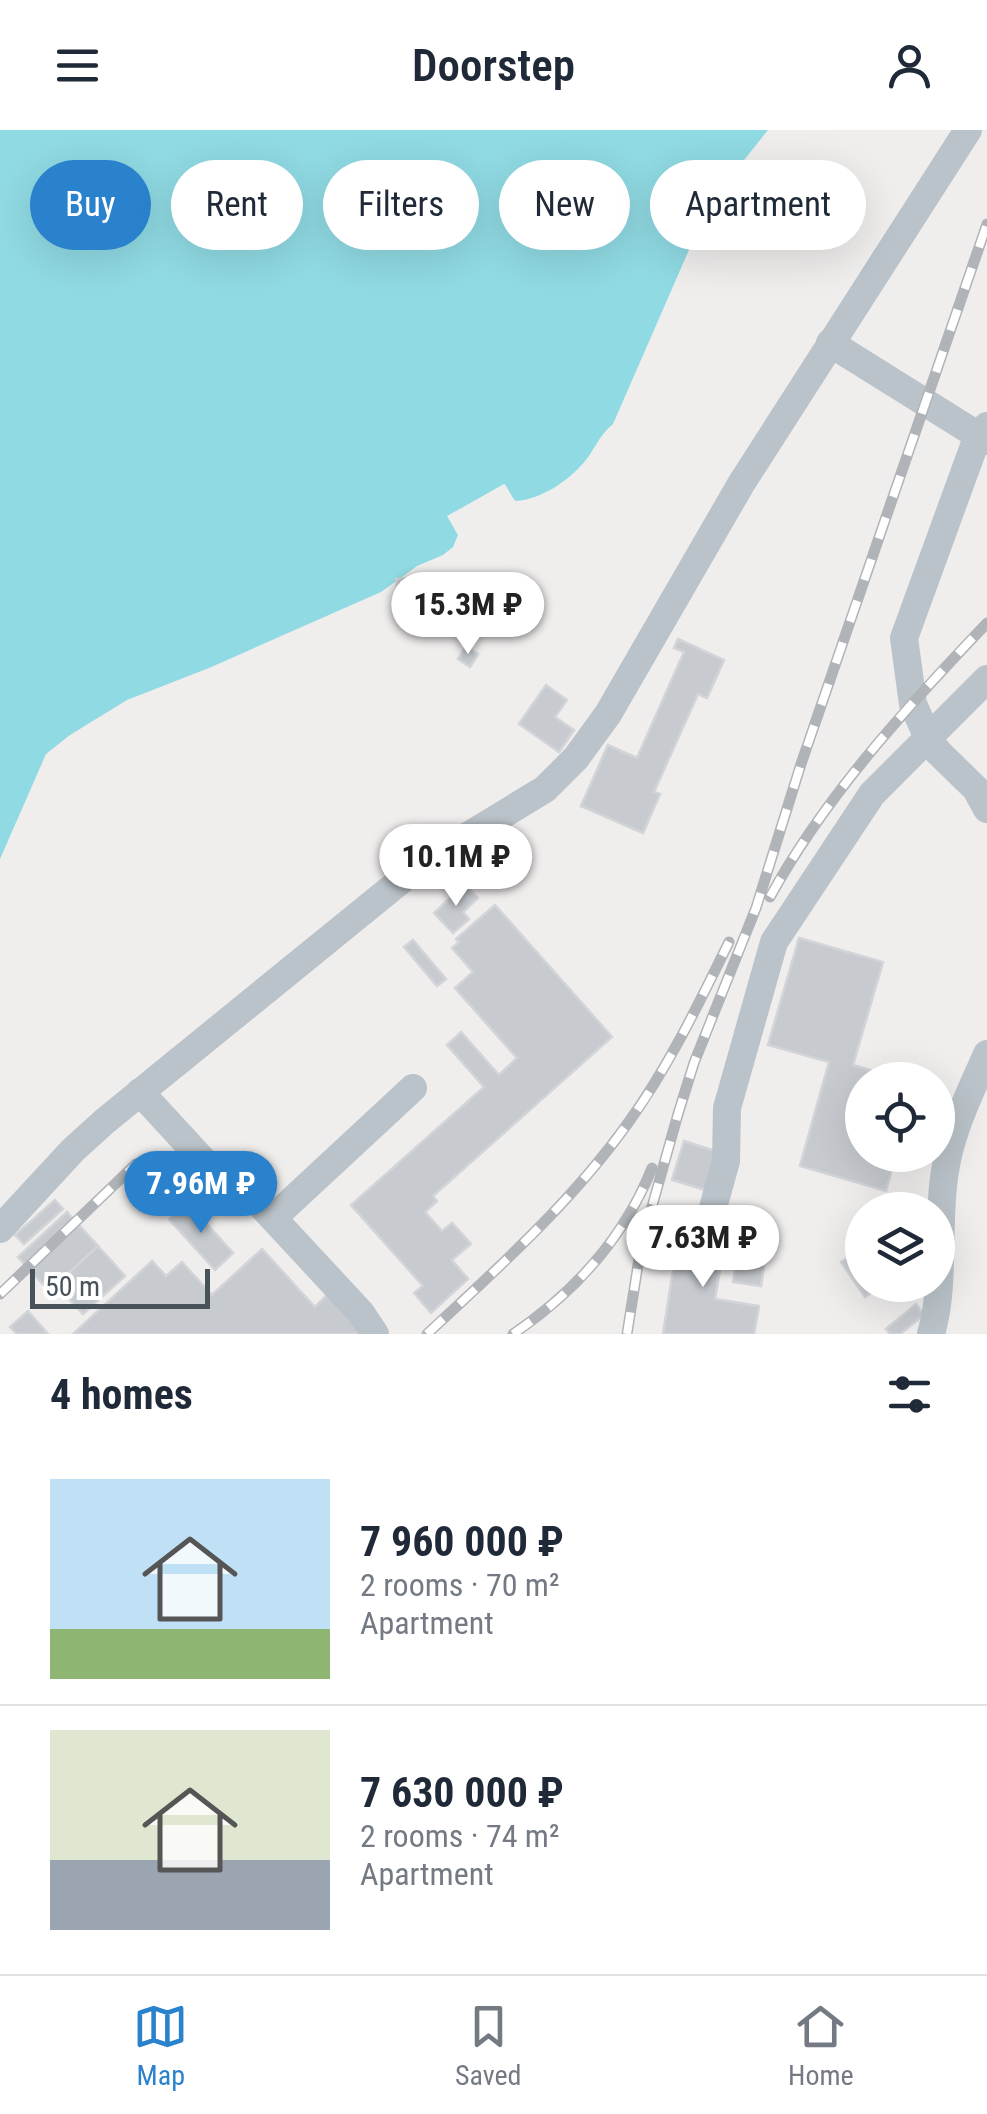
<!DOCTYPE html>
<meta charset="utf-8">
<style>
body{margin:0;font-family:"Roboto Condensed",sans-serif;background:#f6f6f7;color:#1f2937;height:100vh;display:flex;flex-direction:column;font-size:38px;white-space:nowrap}
*{box-sizing:border-box;margin:0}
p{font-size:32px;color:#747a83}
.icon{flex:none;width:55px;height:55px;fill:none;stroke:currentColor;stroke-width:2;stroke-linecap:round;stroke-linejoin:round}
.map{position:relative;height:1204px;overflow:hidden}
.side{display:flex;flex-direction:column;background:#fff;flex:1}
.side>*{flex:none}
.guide{position:absolute;left:30px;top:30px;width:928px;height:90px;display:flex;gap:20px}
.controls{position:absolute;left:845px;top:932px;display:grid;gap:20px}
.controls a{display:grid;place-items:center;width:110px;height:110px;border-radius:50%;background:#fff;box-shadow:0 10px 40px #0002;font-size:50px}
.scale{position:absolute;left:30px;bottom:25px;width:180px;box-sizing:border-box;padding-left:10px;border:5px solid #475259;border-top:0;font-size:28px;line-height:35px;white-space:nowrap;color:#475259;-webkit-text-stroke:8px #fff;paint-order:stroke}
.price{position:absolute;translate:-50% -85px;padding:0 22px;border-radius:35px;background:#fff;color:#222;font-size:32px;line-height:65px;filter:drop-shadow(0 2px 5px #0008)}
.price::after{content:'';position:absolute;left:50%;top:60px;width:30px;height:22px;margin-left:-15px;background:inherit;clip-path:polygon(0 0,100% 0,50% 100%)}
.price.on{background:#2a82cd;color:#fff}
ul{padding:0;list-style:none}
li{display:flex;align-items:center;gap:30px;height:250px;padding:0 50px}
li+li{border-top:2px solid #e0e1e3}
li span{display:grid;place-items:center;flex:none;width:280px;height:200px;border-radius:0px;color:#555}
li>.icon{margin-inline-start:auto}
span .icon{width:120px;height:120px;fill:#fffc;stroke-width:1}
li b{font-size:42px}
h2{display:flex;justify-content:space-between;align-items:center;height:120px;padding:0 50px;font-size:42px}
.chip{padding:0 35px;border-radius:45px;background:#fff;box-shadow:0 10px 40px #0002;font-size:35px;line-height:90px}
.chip.on{background:#2a82cd;color:#fff}
header{display:flex;justify-content:space-between;align-items:center;height:130px;padding:0 50px;background:#fff;font-size:45px;font-weight:600}
.dock{display:flex;justify-content:space-around;align-items:center;height:140px;border-top:2px solid #e0e1e3;background:#fff;font-size:28px;color:#747a83}
.dock a{display:grid;justify-items:center;gap:5px}
.dock .on{color:#2a82cd}
.map>svg:first-child{display:block}
</style>
<header><svg class="icon" aria-label="menu" viewBox="0 0 24 24"><path d="M4 6h16M4 12h16M4 18h16"/></svg>Doorstep<svg class="icon" aria-label="person" viewBox="0 0 24 24"><circle cx="12" cy="8" r="4"/><path d="M4 21q1-7 8-7t8 7"/></svg></header>
<div class="map">
<svg width="987" height="1204" viewBox="0 0 987 1204">
<rect width="100%" height="100%" fill="#f0eded"/>
<path fill="#90dae3" d="M 0,0 L 768,0 L 709,74 L 613,294 C 601,304 597,314 589,326 C 573,348 542,370 515,371 L 504,354 L 448,386 L 458,405 L 453,417 L 443,425 L 417,436 L 381,462 L 209,538 L 127,570 L 70,605 L 46,624 L 0,729 Z"/>
<path fill="#f0eded" d="M 505,354 L 517,376 L 511,374 L 503,360 L 454,388 L 462,403 L 461,410 L 447,386 Z"/>
<g fill="#c7cbd0" stroke="#d2d4d8" stroke-width="2.5">
<path d="M 415,447 L 417,464 L 398,466 L 396,449 Z"/>
<path d="M 678,509 L 724,530 L 707,568 L 698,564 L 654,662 L 660,664 L 643,703 L 581,676 L 608,615 L 637,628 L 684,522 L 674,518 Z"/>
<path d="M 466,517 L 478,524 L 470,537 L 458,529 Z"/>
<path d="M 546,555 L 567,570 L 555,587 L 574,600 L 559,622 L 519,594 Z"/>
<path d="M 465,754 L 478,768 L 463,782 L 469,789 L 453,803 L 434,783 Z"/>
<path d="M 495,775 L 612,907 L 433,1066 L 437,1071 L 425,1082 L 442,1101 L 452,1093 L 471,1114 L 452,1130 L 468,1149 L 431,1183 L 414,1163 L 423,1156 L 351,1075 L 484,957 L 447,915 L 461,902 L 499,945 L 517,928 L 455,858 L 473,842 L 452,818 L 459,812 L 456,809 Z"/>
<path d="M 799,808 L 883,832 L 853,935 L 905,950 L 862,950 L 862,1025 L 896,1025 L 886,1061 L 800,1036 L 829,932 L 768,915 Z"/>
<path d="M 413,810 L 446,849 L 437,856 L 404,817 Z"/>
<path d="M 684,1011 L 719,1022 L 708,1061 L 672,1050 Z"/>
<path d="M 55,1070 L 63,1079 L 24,1114 L 15,1105 Z"/>
<path d="M 188,1073 L 233,1123 L 215,1140 L 169,1089 Z"/>
<path d="M 67,1082 L 98,1116 L 49,1161 L 18,1127 Z"/>
<path d="M 680,1096 L 726,1104 L 715,1169 L 759,1176 L 754,1204 L 663,1204 Z"/>
<path d="M 741,1104 L 768,1109 L 761,1156 L 733,1152 Z"/>
<path d="M 98,1116 L 125,1146 L 83,1184 L 56,1155 Z"/>
<path d="M 262,1119 L 315,1177 L 330,1162 L 369,1204 L 73,1204 L 152,1131 L 166,1146 L 182,1132 L 212,1165 Z"/>
<path d="M 849,1127 L 862,1146 L 862,1155 L 868,1155 L 873,1162 L 865,1167 L 841,1132 Z"/>
<path d="M 916,1174 L 924,1185 L 900,1204 L 890,1204 L 886,1199 Z"/>
<path d="M 28,1181 L 48,1204 L 17,1204 L 10,1197 Z"/>
</g>
<g fill="none" stroke-linecap="round" stroke-linejoin="round">
<g stroke="#bac3c9" stroke-width="28">
<path d="M 830,213 L 987,311"/>
<path d="M 987,296 L 978,305 L 904,508 L 913,574 L 928,608 L 938,622 L 976,659 L 987,679"/>
<path d="M 140,962 L 234,1064 L 258,1072 L 361,1183 L 375,1204"/>
<path d="M 711,1085 L 726,1031 L 727,978 L 774,812 L 872,664 L 987,549"/>
<path d="M 273,1088 L 413,958"/>
<path d="M 0,1099 L 73,1020 L 105,991 L 420,735 L 545,659 L 576,628 L 608,584 L 741,354 L 968,0"/>
<path d="M 931,1204 C 946,1152 936,1094 945,1041 C 951,1000 971,961 987,924"/>
</g>
<defs>
<g id="rail">
<path d="M 770,767 C 826,665 907,577 987,493"/>
<path d="M 0,1164 L 136,1034"/>
<path d="M 427,1204 C 498,1138 571,1073 628,993 C 668,938 699,873 729,812"/>
<path d="M 513,1204 C 575,1162 624,1108 652,1038"/>
<path d="M 627,1204 L 641,1116 L 678,984 L 694,933 L 756,778 L 801,634 L 987,94"/>
</g>
</defs>
<use href="#rail" stroke="#b0b3b7" stroke-width="11"/>
<use href="#rail" stroke="#fff" stroke-width="8" stroke-dasharray="22" stroke-linecap="butt"/>
</g>
</svg>
<div class="controls">
<a><svg class="icon" aria-label="locate" viewBox="0 0 24 24"><circle cx="12" cy="12" r="6"/><path d="M12 2v4M12 18v4M2 12h4M18 12h4"/></svg></a>
<a><svg class="icon" aria-label="layers" viewBox="0 0 24 24"><path d="M12 4l9 5-9 5-9-5zM3 14l9 5 9-5"/></svg></a>
</div>
<div class="scale">50 m</div>
<b class="price" style="left:468px;top:527px">15.3M ₽</b>
<b class="price" style="left:456px;top:779px">10.1M ₽</b>
<b class="price on" style="left:201px;top:1106px">7.96M ₽</b>
<b class="price" style="left:703px;top:1160px">7.63M ₽</b>
<div class="guide">
<a class="chip on">Buy</a>
<a class="chip">Rent</a>
<a class="chip">Filters</a>
<a class="chip">New</a>
<a class="chip">Apartment</a>
</div>
</div>
<section class="side">
<h2>4 homes<svg class="icon" aria-label="filters" viewBox="0 0 24 24"><path d="M4 7h16M4 17h16"/><circle cx="9" cy="7" r="2"/><circle cx="15" cy="17" r="2"/></svg></h2>
<ul>
<li><span style="background:linear-gradient(#bfe0f5 75%,#8fb573 0)"><svg class="icon" aria-label="home" viewBox="0 0 24 24"><path d="M3 11l9-7 9 7M6 9v11h12V9"/></svg></span><div><b>7 960 000 ₽</b><p>2 rooms · 70 m²</p><p>Apartment</p></div></li>
<li><span style="background:linear-gradient(#dfe7d0 65%,#9aa5b1 0)"><svg class="icon" aria-label="home" viewBox="0 0 24 24"><path d="M3 11l9-7 9 7M6 9v11h12V9"/></svg></span><div><b>7 630 000 ₽</b><p>2 rooms · 74 m²</p><p>Apartment</p></div></li>
</ul>
</section>
<nav class="dock">
<a class="on"><svg class="icon" aria-label="map" viewBox="0 0 24 24"><path d="M3 6l6-2 6 2 6-2v14l-6 2-6-2-6 2zM9 4v14M15 6v14"/></svg>Map</a>
<a><svg class="icon" aria-label="saved" viewBox="0 0 24 24"><path d="M7 4h10v16l-5-4-5 4z"/></svg>Saved</a>
<a><svg class="icon" aria-label="home" viewBox="0 0 24 24"><path d="M3 11l9-7 9 7M6 9v11h12V9"/></svg>Home</a>
</nav>
